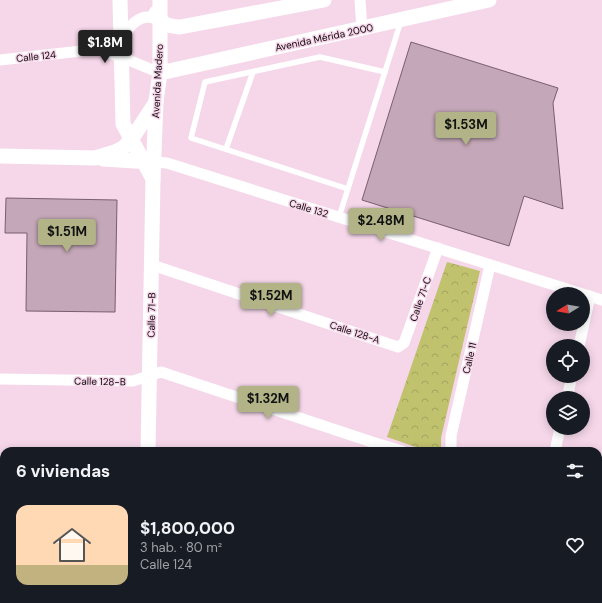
<!DOCTYPE html>
<html lang="es">
<meta charset="utf-8">
<style>
body{margin:0;font-family:"DM Sans",sans-serif;background:#20242c;color:#f1f3f6;height:100vh;display:flex;flex-direction:column;font-size:15px;white-space:nowrap}
*{box-sizing:border-box;margin:0}
p{font-size:13px;color:#9ea1a6}
.icon{flex:none;width:22px;height:22px;fill:none;stroke:currentColor;stroke-width:2;stroke-linecap:round;stroke-linejoin:round}
.map{position:relative;flex:1;overflow:hidden}
.details{position:absolute;left:0px;top:447px;width:602px;height:156px;display:flex;flex-direction:column;background:#171b24;border-radius:12px 12px 0 0;box-shadow:0 2px 10px #0003}
.details>*{flex:none}
.needle{width:26px;rotate:259deg}
.buttons{position:absolute;left:546px;top:287px;display:grid;gap:8px}
.buttons a{display:grid;place-items:center;width:44px;height:44px;border-radius:50%;background:#171b24;box-shadow:0 2px 10px #0003;font-size:20px}
.price{position:absolute;translate:-50% -34px;padding:0 9px;border-radius:4px;background:#b2b487;color:#111;font-size:13px;line-height:26px;filter:drop-shadow(0 1px 2px #0008)}
.price::after{content:'';position:absolute;left:50%;top:24px;width:12px;height:9px;margin-left:-6px;background:inherit;clip-path:polygon(0 0,100% 0,50% 100%)}
.price.active{background:#222;color:#fff}
ul{padding:0;list-style:none}
li{display:flex;align-items:center;gap:12px;height:100px;padding:0 16px}
li+li{border-top:1px solid #363941}
li span{display:grid;place-items:center;flex:none;width:112px;height:80px;border-radius:12px;color:#555}
li>.icon{margin-inline-start:auto}
span .icon{width:48px;height:48px;fill:#fffc;stroke-width:1}
li b{font-size:17px}
h2{display:flex;justify-content:space-between;align-items:center;height:48px;padding:0 16px;font-size:17px}
.map>svg:first-child{display:block}
</style>
<div class="map">
<svg width="602" height="603" viewBox="0 0 602 603">
<defs>
<pattern id="park-crowns" width="20" height="18" patternUnits="userSpaceOnUse"><rect width="20" height="18" fill="#c0c26e"/><path d="M2 6a3 3 0 1 1 6 0M12 15a3 3 0 1 1 6 0" fill="none" stroke="#a4a55e"/></pattern>
</defs>
<rect width="100%" height="100%" fill="#f5d7e9"/>
<path fill="url(#park-crowns)" d="M 447,262 L 480,271 L 441,438 L 441,451 L 427,451 L 387,437 Z"/>
<g fill="#c4a7b8" stroke="#795f6f">
<path d="M 411,42 L 558,88 L 553,103 L 563,209 L 524,196 L 509,246 L 362,200 Z"/>
<path d="M 6,198 L 117,200 L 115,312 L 26,311 L 27,233 L 5,233 Z"/>
</g>
<g fill="none" stroke-linecap="round" stroke-linejoin="round">
<g stroke="#fff" stroke-width="5.5">
<path d="M 226,149 L 253,72"/>
<path d="M 348,189 L 191,138 L 205,82 L 320,57 L 385,72"/>
<path d="M 339,217 L 401,21"/>
</g>
<g stroke="#fff" stroke-width="11">
<path d="M 360,0 L 362,29"/>
<path d="M 99,50 L 121,57 L 160,73"/>
<path d="M 0,60 L 108,48 C 123,42 130,18 147,17 C 151,17 156,19 160,20"/>
<path d="M 154,162 L 167,163 L 602,300"/>
<path d="M 152,265 L 398,347 L 404,343 L 438,248"/>
<path d="M 579,346 L 590,296"/>
<path d="M 0,379 L 133,381 L 161,372 L 372,442 L 402,451"/>
<path d="M 567,398 L 572,376"/>
<path d="M 451,451 L 451,436 L 490,265"/>
<path d="M 555,451 L 560,428"/>
<path d="M 0,481 L 4,481"/>
<path d="M 0,580 L 4,580"/>
<path d="M 201,599 L 213,603"/>
<path d="M 354,599 L 354,603"/>
<path d="M 556,599 L 556,603"/>
<path d="M 451,603 L 451,599"/>
</g>
<g stroke="#fff" stroke-width="15">
<path d="M 120,0 L 123,124 L 153,179"/>
<path d="M 156,13 C 162,25 168,26 180,27 L 324,0"/>
<path d="M 160,73 L 489,0"/>
<path d="M 0,156 L 95,158 L 115,152 L 123,148 L 131,140 L 156,102"/>
<path d="M 103,159 L 151,162"/>
<path d="M 148,451 L 153,180 L 156,101 L 160,73 L 160,0"/>
<path d="M 146,603 L 146,599"/>
</g>
</g>
<g text-anchor="middle" stroke-width="3" stroke-linejoin="round" paint-order="stroke">
<g font-size="10" fill="#12080e" stroke="#f5d7e9">
<text transform="translate(324 37) rotate(-12)" y="4">Avenida Mérida 2000</text>
<text transform="translate(36 56) rotate(-6)" y="4">Calle 124</text>
<text transform="translate(157 81) rotate(-87)" y="4">Avenida Madero</text>
<text transform="translate(309 208) rotate(17)" y="4">Calle 132</text>
<text transform="translate(420 299) rotate(-71)" y="4">Calle 71-C</text>
<text transform="translate(151 315) rotate(-89)" y="4">Calle 71-B</text>
<text transform="translate(355 332) rotate(18)" y="4">Calle 128-A</text>
<text transform="translate(469 358) rotate(-77)" y="4">Calle 11</text>
<text transform="translate(100 381) rotate(1)" y="4">Calle 128-B</text>
</g>
</g>
</svg>
<div class="buttons">
<a><svg class="needle" viewBox="-14 -14 28 28"><path d="M0-13l5 13h-10z" fill="#e53935"/><path d="M0 13l5-13h-10z" fill="#9ea1a6"/></svg></a>
<a><svg class="icon" aria-label="locate" viewBox="0 0 24 24"><circle cx="12" cy="12" r="6"/><path d="M12 2v4M12 18v4M2 12h4M18 12h4"/></svg></a>
<a><svg class="icon" aria-label="layers" viewBox="0 0 24 24"><path d="M12 4l9 5-9 5-9-5zM3 14l9 5 9-5"/></svg></a>
</div>
<b class="price active" style="left:105px;top:64px">$1.8M</b>
<b class="price" style="left:466px;top:146px">$1.53M</b>
<b class="price" style="left:381px;top:242px">$2.48M</b>
<b class="price" style="left:67px;top:253px">$1.51M</b>
<b class="price" style="left:271px;top:317px">$1.52M</b>
<b class="price" style="left:268px;top:420px">$1.32M</b>
<section class="details">
<h2>6 viviendas<svg class="icon" aria-label="filters" viewBox="0 0 24 24"><path d="M4 7h16M4 17h16"/><circle cx="9" cy="7" r="2"/><circle cx="15" cy="17" r="2"/></svg></h2>
<ul>
<li><span style="background:linear-gradient(#ffd9b3 75%,#c2b280 0)"><svg class="icon" aria-label="home" viewBox="0 0 24 24"><path d="M3 11l9-7 9 7M6 9v11h12V9"/></svg></span><div><b>$1,800,000</b><p>3 hab. · 80 m²</p><p>Calle 124</p></div><svg class="icon" aria-label="heart" viewBox="0 0 24 24"><path d="M12 20l-8-8c-3-5 5-10 8-4 3-6 11-1 8 4z"/></svg></li>
</ul>
</section>
</div>
